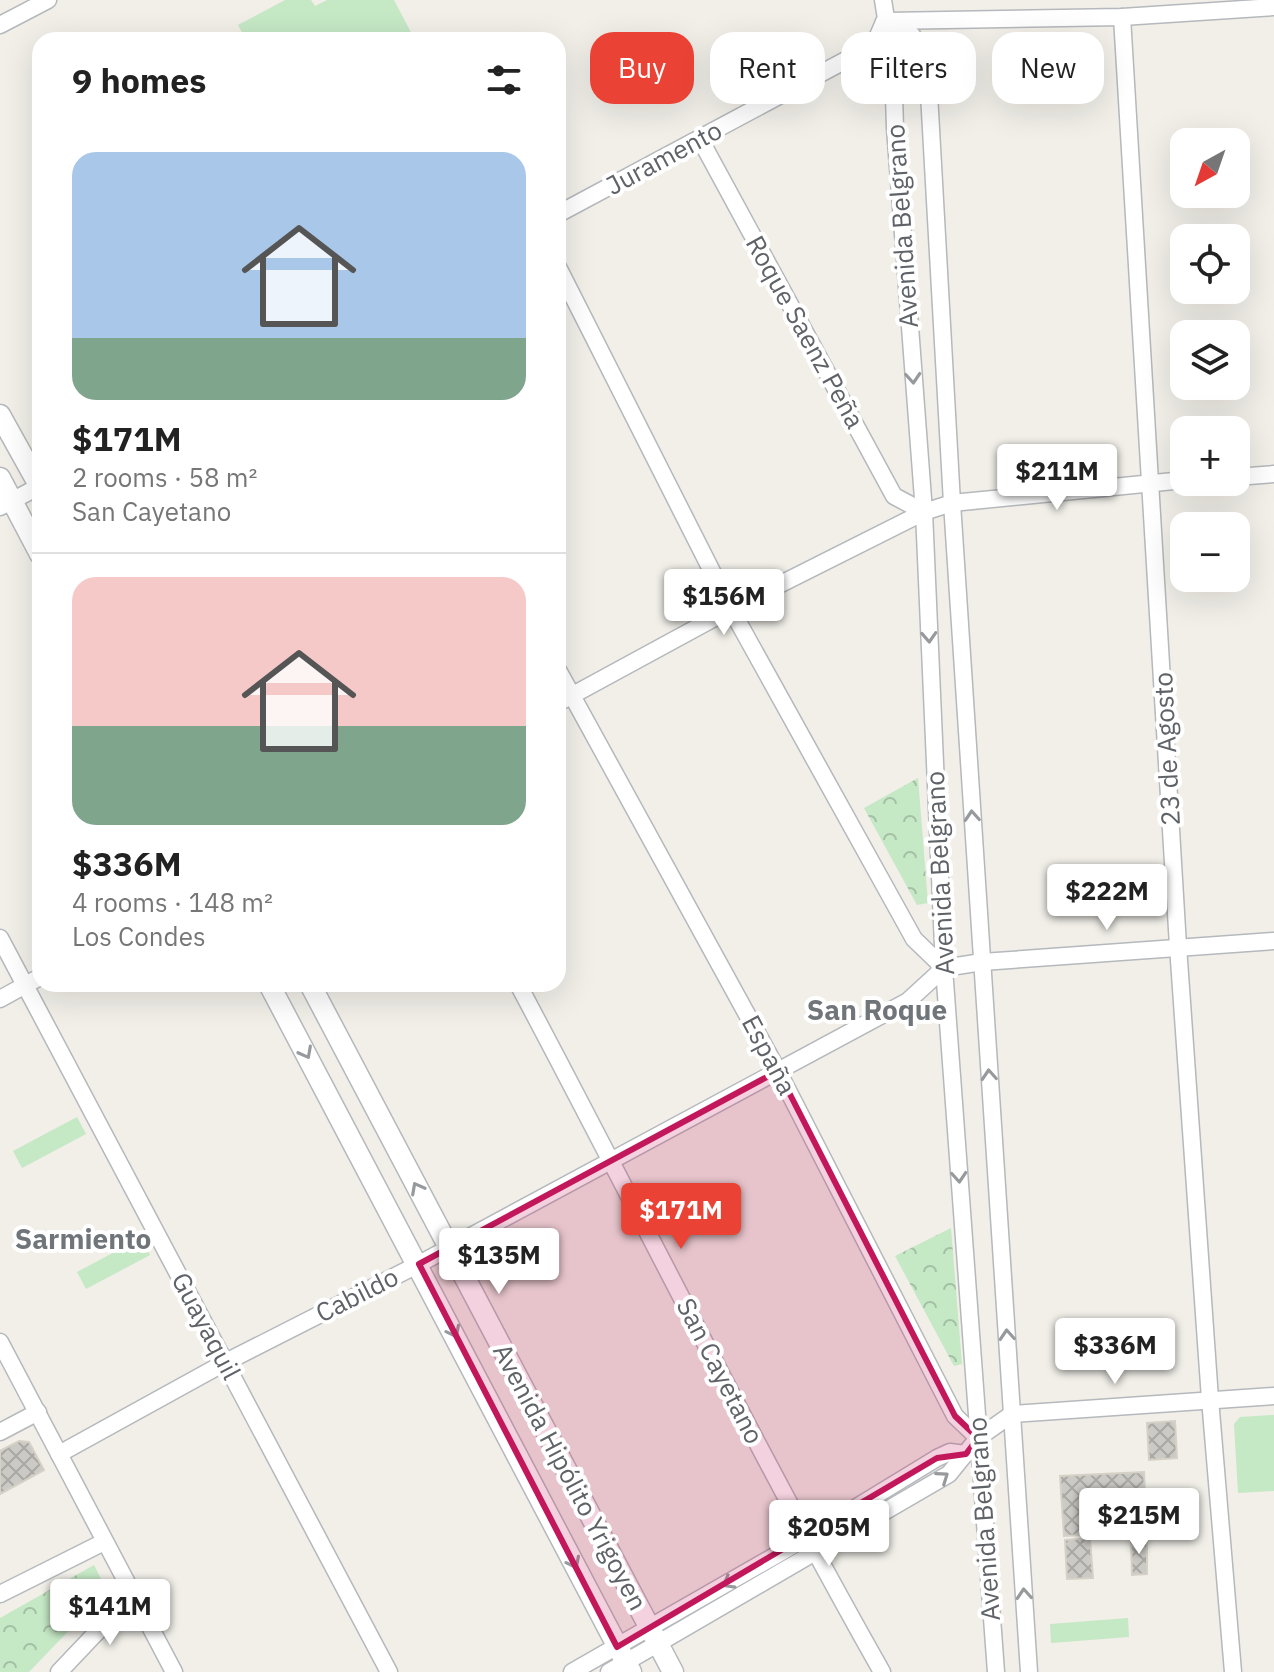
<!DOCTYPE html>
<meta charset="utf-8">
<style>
body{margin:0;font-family:"IBM Plex Sans",sans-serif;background:#f6f6f6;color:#222;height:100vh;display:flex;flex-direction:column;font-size:30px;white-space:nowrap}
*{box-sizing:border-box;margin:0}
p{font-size:26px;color:#767676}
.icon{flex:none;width:44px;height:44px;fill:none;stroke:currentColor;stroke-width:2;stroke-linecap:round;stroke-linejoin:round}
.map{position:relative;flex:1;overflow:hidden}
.details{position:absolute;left:32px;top:32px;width:534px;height:960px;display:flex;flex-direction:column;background:#fff;border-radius:24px;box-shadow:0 8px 32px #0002}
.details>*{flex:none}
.guide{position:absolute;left:590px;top:32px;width:564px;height:72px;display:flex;gap:16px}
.needle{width:52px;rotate:220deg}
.controls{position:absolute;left:1170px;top:128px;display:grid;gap:16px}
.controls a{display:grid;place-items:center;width:80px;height:80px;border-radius:16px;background:#fff;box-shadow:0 8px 32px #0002;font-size:40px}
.price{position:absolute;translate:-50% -68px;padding:0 18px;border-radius:8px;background:#fff;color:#222;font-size:26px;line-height:52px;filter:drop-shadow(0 2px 4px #0008)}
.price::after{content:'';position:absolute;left:50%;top:48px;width:24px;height:18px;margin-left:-12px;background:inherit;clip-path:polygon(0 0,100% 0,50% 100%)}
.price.current{background:#ea4335;color:#fff}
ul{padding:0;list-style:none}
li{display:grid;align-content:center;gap:16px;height:424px;padding:0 40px}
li+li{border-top:2px solid #e0e0e0}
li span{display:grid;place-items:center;height:248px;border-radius:24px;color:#555}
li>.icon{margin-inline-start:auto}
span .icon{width:144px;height:144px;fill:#fffc;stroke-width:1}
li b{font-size:34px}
h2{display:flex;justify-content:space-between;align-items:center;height:96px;padding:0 40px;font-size:34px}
.tag{padding:0 28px;border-radius:24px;background:#fff;box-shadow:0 8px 32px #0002;font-size:28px;line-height:72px}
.tag.current{background:#ea4335;color:#fff}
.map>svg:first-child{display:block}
</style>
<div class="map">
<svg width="1274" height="1672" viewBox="0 0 1274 1672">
<defs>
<pattern id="park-crowns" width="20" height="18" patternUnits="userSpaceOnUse" patternTransform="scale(2)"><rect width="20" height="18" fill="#c5e8c5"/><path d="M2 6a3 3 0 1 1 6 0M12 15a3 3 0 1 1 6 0" fill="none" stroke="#a3c0a4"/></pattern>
<pattern id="building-cross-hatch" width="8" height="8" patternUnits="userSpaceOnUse" patternTransform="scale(2)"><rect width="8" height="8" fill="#cccac5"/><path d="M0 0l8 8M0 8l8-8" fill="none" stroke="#a9a8a4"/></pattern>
</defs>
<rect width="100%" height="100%" fill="#f1efe8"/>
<g fill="#c5e8c5">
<path d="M 285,0 L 311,0 L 315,6 L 327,0 L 394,0 L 415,40 L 246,40 L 238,25 Z"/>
<path d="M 77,1117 L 86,1134 L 22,1168 L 13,1151 Z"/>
<path d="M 141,1238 L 150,1255 L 86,1289 L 77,1272 Z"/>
<path d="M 1274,1415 L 1274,1491 L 1238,1493 L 1234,1424 L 1240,1417 Z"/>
<path d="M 1128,1618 L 1129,1637 L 1051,1643 L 1050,1624 Z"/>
</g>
<g fill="url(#park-crowns)">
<path d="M 918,778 L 928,903 L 917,905 L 864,808 Z"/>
<path d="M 951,1228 L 962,1364 L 954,1366 L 895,1256 Z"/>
<path d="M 94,1565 L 107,1591 L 29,1672 L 0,1672 L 0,1618 Z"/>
</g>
<g fill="url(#building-cross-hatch)" stroke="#d6d1c6" stroke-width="2">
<path d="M 1175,1421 L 1177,1458 L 1149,1460 L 1147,1423 Z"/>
<path d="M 19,1441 L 29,1442 L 44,1470 L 0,1494 L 0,1451 Z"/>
<path d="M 1144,1472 L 1147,1532 L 1064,1536 L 1060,1476 Z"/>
<path d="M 1090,1538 L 1093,1578 L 1067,1579 L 1065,1540 Z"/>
<path d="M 1131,1538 L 1147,1538 L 1147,1574 L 1132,1575 Z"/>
</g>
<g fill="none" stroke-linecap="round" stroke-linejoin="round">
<defs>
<g id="minor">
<path d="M 883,0 L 893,62 L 895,128 L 924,512 L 944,968 L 996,1672"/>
<path d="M 1122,17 L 1178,946 L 1210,1399 L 1233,1672"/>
<path d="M 888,21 L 1122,17 L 1274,7"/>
<path d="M 884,22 L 912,35 L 927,58 L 952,503 L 1029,1672"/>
<path d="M 0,25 L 48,0"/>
<path d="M 700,139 L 894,496 L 924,512"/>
<path d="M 558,214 L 874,45 L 884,22"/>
<path d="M 558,267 L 731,609 L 914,939 L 944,968"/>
<path d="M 1236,477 L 1274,474"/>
<path d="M 0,507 L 40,486"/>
<path d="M 558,670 L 778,1071 L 955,1416 L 978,1438"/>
<path d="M 558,703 L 731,609 L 924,512 L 952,503 L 1184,480"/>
<path d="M 0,938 L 389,1672"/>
<path d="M 944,968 L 982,962 L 1274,941"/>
<path d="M 518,984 C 640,1213 754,1446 882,1672"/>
<path d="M 0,999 L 40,977"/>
<path d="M 0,1342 L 174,1672"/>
<path d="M 0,1432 L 38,1412"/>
<path d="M 59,1454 L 226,1362 L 419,1264 L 908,1001 L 944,968"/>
<path d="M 0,1594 L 104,1542"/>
<path d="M 59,1672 L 132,1595"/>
<path d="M 572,1672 L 806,1538 L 937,1458 L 950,1452 L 966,1454"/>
<path d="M 609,1672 L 949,1474 L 978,1438 L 1012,1414 L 1274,1396"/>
</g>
<g id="tertiary">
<path d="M 0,415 L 40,487"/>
<path d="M 0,478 L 40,554"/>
<path d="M 269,984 L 631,1672"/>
<path d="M 310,984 L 673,1672"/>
</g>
</defs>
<use href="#minor" stroke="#b5b8bc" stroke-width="19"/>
<use href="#tertiary" stroke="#b5b8bc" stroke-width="23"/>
<use href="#minor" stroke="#fff" stroke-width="16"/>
<use href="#tertiary" stroke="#fff" stroke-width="20"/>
</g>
<defs><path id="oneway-chevron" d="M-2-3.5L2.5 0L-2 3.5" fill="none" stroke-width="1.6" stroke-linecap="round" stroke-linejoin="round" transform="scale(2)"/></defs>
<g stroke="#979a9d">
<use href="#oneway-chevron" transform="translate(913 378) rotate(86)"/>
<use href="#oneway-chevron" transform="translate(929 637) rotate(87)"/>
<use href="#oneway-chevron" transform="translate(972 816) rotate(-94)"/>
<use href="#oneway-chevron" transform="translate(306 1053) rotate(62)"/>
<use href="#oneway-chevron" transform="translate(989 1075) rotate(-94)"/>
<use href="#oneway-chevron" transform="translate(959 1177) rotate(86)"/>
<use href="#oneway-chevron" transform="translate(417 1188) rotate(-118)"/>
<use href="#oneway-chevron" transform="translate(454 1332) rotate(63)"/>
<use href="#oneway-chevron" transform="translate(1007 1335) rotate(-94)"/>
<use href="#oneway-chevron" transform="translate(943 1477) rotate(-35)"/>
<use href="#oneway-chevron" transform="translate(574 1563) rotate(63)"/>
<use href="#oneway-chevron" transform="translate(728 1583) rotate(150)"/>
<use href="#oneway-chevron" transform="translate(1024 1594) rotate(-94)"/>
</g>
<path fill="#c2185b" fill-opacity="0.2" stroke="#c2185b" stroke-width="6" stroke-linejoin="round" d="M 778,1071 L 955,1416 L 978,1438 L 966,1454 L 937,1458 L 617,1647 L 419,1264 Z"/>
<g text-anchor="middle" stroke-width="8" stroke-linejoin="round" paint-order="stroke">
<g font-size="26" fill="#5f6368" stroke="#fff">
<text transform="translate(664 158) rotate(-28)" y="9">Juramento</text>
<text transform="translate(902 226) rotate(-94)" y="9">Avenida Belgrano</text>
<text transform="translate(805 332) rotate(61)" y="9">Roque Saenz Peña</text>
<text transform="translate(1167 749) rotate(-93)" y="9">23 de Agosto</text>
<text transform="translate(940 873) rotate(-93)" y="9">Avenida Belgrano</text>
<text transform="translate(769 1055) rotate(62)" y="9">España</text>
<text transform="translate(357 1295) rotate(-27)" y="9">Cabildo</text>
<text transform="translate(206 1326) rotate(62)" y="9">Guayaquil</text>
<text transform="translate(720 1371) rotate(63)" y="9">San Cayetano</text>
<text transform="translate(570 1477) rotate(62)" y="9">Avenida Hipólito Yrigoyen</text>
<text transform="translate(984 1519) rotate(-94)" y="9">Avenida Belgrano</text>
</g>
<g font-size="28" font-weight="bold" fill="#70757a" stroke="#fff">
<text x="877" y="1020">San Roque</text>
<text x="83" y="1249">Sarmiento</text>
</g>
</g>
</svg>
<div class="controls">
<a><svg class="needle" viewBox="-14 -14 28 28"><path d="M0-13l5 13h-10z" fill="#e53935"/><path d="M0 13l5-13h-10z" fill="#767676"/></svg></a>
<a><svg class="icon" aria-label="locate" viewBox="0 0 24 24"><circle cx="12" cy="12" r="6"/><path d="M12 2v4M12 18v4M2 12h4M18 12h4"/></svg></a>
<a><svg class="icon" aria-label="layers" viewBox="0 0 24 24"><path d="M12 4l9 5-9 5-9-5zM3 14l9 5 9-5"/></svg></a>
<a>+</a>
<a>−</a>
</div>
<b class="price" style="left:1057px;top:512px">$211M</b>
<b class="price" style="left:724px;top:637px">$156M</b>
<b class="price" style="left:1107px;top:932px">$222M</b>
<b class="price current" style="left:681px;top:1251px">$171M</b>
<b class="price" style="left:499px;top:1296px">$135M</b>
<b class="price" style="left:1115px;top:1386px">$336M</b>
<b class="price" style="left:1139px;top:1556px">$215M</b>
<b class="price" style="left:829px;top:1568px">$205M</b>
<b class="price" style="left:110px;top:1647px">$141M</b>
<div class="guide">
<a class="tag current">Buy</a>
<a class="tag">Rent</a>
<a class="tag">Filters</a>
<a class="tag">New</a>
</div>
<section class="details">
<h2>9 homes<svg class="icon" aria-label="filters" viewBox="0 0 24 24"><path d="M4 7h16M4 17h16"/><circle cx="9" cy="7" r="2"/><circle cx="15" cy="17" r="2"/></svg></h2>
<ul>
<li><span style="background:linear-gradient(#a9c7e8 75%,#7fa58c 0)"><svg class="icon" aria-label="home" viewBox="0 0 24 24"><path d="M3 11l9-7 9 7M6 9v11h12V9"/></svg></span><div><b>$171M</b><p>2 rooms · 58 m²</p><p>San Cayetano</p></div></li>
<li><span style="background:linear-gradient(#f6c9c9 60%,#7fa58c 0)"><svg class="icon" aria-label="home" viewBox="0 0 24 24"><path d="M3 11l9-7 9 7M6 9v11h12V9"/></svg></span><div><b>$336M</b><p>4 rooms · 148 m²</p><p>Los Condes</p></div></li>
</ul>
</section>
</div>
